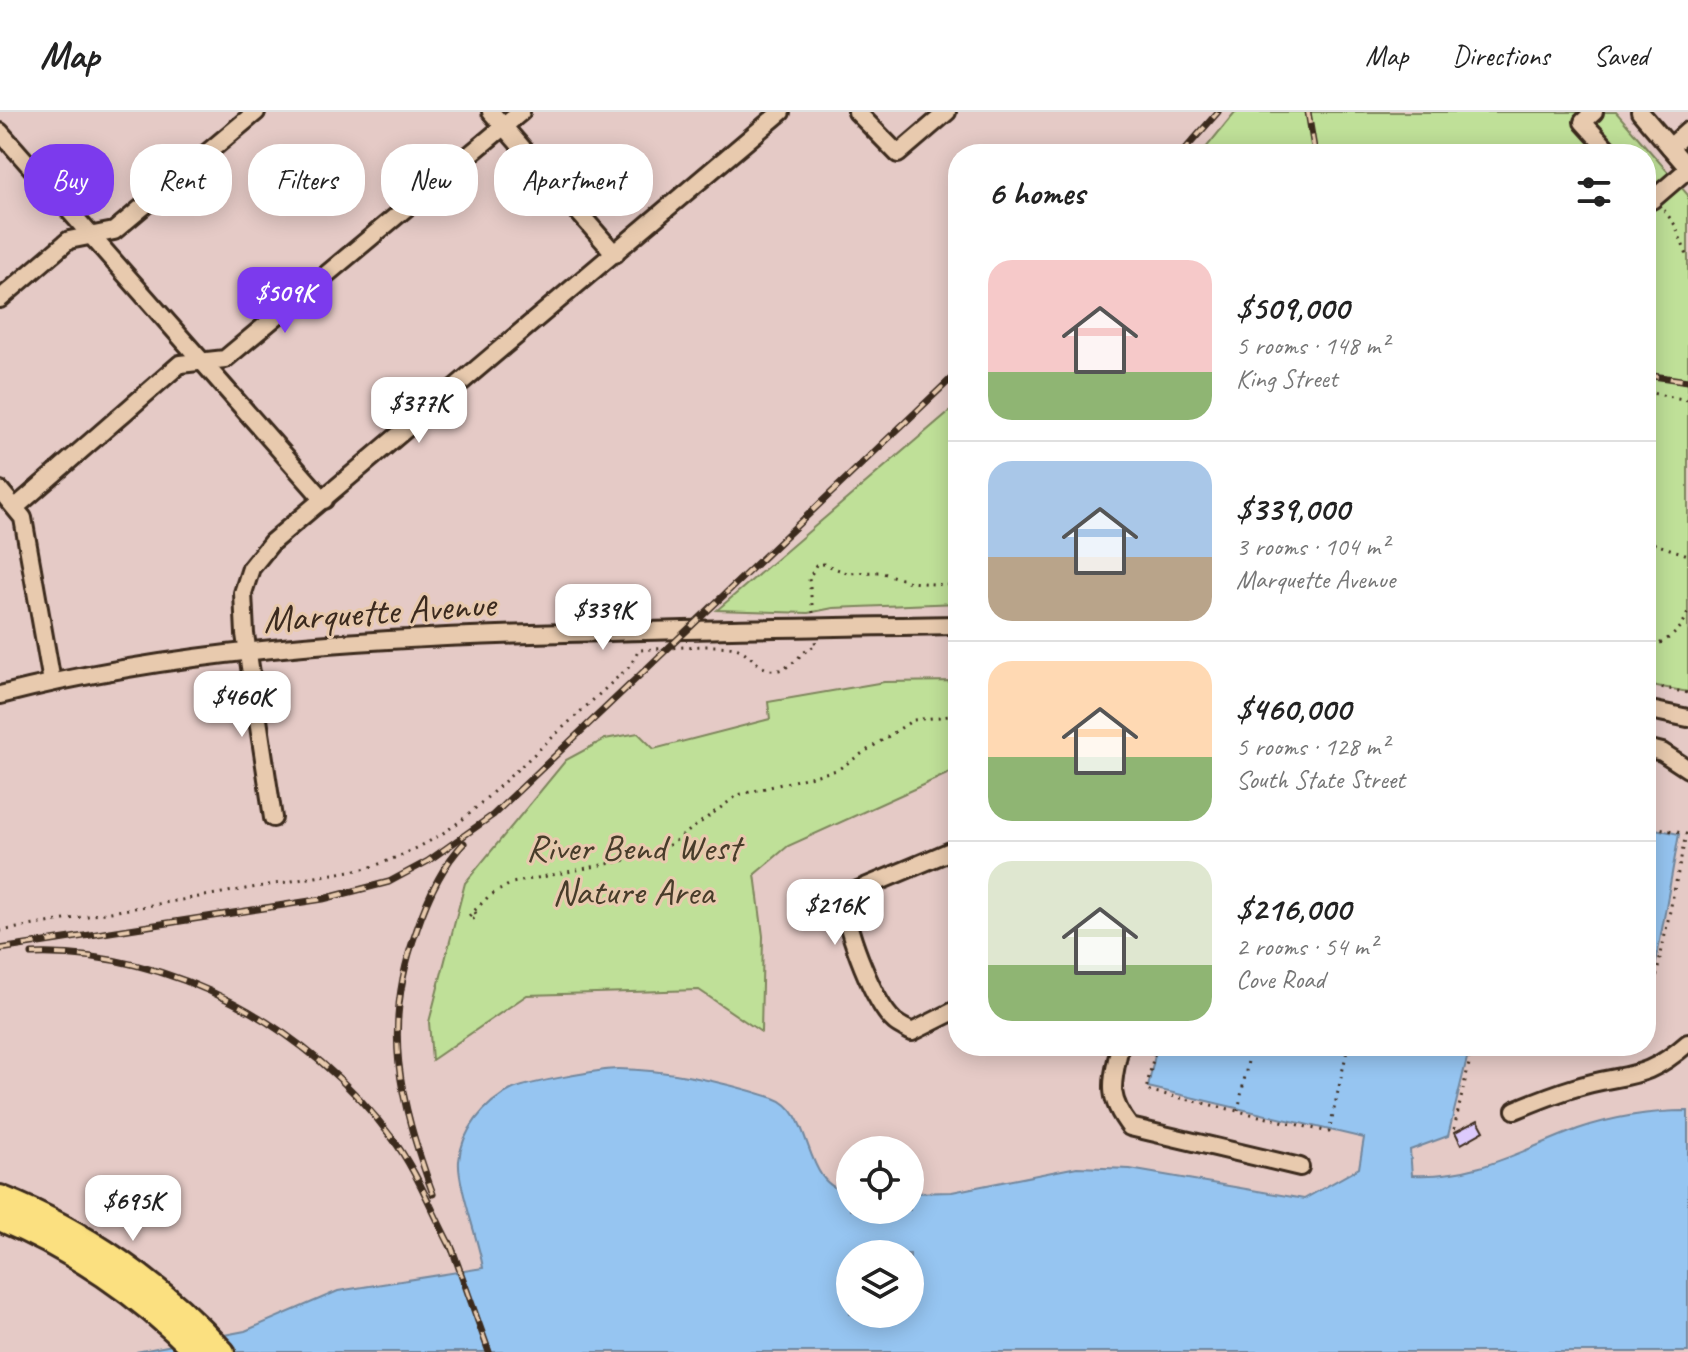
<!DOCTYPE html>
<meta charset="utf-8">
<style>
body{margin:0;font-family:Caveat,sans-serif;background:#f2f2f2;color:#222;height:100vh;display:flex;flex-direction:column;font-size:30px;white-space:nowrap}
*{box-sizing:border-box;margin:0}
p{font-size:26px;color:#767676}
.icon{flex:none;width:44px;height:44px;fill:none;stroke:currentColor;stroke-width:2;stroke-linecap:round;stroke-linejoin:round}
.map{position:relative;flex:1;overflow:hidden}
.sheet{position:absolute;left:948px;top:32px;width:708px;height:912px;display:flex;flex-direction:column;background:#fff;border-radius:32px;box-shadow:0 4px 20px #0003}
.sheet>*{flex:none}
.top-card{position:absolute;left:24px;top:32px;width:760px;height:72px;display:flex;gap:16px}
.fabs{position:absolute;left:836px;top:1024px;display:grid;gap:16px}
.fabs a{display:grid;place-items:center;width:88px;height:88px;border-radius:50%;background:#fff;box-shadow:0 4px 20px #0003;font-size:40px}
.price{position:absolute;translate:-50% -68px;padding:0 18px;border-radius:16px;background:#fff;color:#222;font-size:26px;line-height:52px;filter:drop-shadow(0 2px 4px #0008)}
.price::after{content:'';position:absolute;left:50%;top:48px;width:24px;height:18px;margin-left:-12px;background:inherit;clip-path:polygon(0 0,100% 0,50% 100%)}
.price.active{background:#7c3aed;color:#fff}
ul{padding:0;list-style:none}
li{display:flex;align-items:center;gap:24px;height:200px;padding:0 40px}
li+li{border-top:2px solid #e0e0e0}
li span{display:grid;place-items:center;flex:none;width:224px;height:160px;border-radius:24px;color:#555}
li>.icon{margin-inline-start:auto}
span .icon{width:96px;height:96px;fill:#fffc;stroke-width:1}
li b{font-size:34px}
h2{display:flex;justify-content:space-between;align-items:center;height:96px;padding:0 40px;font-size:34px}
.tag{padding:0 28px;border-radius:32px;background:#fff;box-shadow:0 4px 20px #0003;font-size:28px;line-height:72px}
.tag.active{background:#7c3aed;color:#fff}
header{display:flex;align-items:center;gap:48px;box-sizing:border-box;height:112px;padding:0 40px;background:#fff;border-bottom:2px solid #e0e0e0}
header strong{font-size:38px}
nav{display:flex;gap:44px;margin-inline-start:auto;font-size:28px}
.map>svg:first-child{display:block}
</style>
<header>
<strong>Map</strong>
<nav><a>Map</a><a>Directions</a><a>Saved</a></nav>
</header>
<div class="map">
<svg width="1688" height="1240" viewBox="0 0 1688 1240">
<rect width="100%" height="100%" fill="#e5cac6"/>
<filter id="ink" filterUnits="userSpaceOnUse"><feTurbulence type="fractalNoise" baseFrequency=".0125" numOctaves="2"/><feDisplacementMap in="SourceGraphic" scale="16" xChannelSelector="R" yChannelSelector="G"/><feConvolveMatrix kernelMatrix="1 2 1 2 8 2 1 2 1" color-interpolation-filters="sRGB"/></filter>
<g filter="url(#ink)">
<g fill="#bfe098" stroke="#7d855b" stroke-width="2">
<path d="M 1235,0 L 1616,0 L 1688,83 L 1688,580 L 1646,572 L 1646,42 L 1201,42 Z"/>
<path d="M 958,292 L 958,491 L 833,496 L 808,501 L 717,498 Z"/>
<path d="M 958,569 L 958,657 L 788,734 L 755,762 L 763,824 L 761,920 L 699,878 L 527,883 L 432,948 L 429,910 L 465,771 L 566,648 L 605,627 L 638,621 L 654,637 L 770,607 L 768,590 L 884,570 Z"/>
</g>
<g fill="#96c5f1" stroke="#72879d" stroke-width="2" fill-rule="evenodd">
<path d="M 1646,715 L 1679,722 L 1646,907 Z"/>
<path d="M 1157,934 L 1470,934 L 1448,1024 L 1410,1038 L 1412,1063 C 1478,1066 1519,1039 1578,1017 C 1613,1005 1651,999 1688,999 L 1688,1240 L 136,1240 L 245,1219 L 338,1179 L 483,1156 C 479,1129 457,1072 459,1049 C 461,1020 485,990 511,978 C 525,971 603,957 618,957 C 672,958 724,970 774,986 C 816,1000 800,1075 850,1080 L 850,1098 L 910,1098 L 910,1081 L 952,1080 L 1077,1055 L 1130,1057 L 1304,1087 L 1359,1056 L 1364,1026 L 1148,975 ZM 850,1142 L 910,1142 L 910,1202 L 850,1202 Z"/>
</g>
<path fill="#ddcbfd" stroke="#3b2a1e" stroke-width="2" d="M 1478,1008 L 1484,1019 L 1461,1032 L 1455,1020 Z"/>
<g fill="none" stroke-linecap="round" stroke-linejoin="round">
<defs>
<g id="minor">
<path d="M 491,0 L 615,142"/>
<path d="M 857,0 L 898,42 L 947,0"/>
<path d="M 1594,0 L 1583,10 L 1612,42"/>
<path d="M 1640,0 L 1688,56"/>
<path d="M 0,20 L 324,388"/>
<path d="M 1670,35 L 1688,19"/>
<path d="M 1646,81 L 1652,88 L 1688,57"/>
<path d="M 0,187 L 69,128 L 114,119 L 256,0"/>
<path d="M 0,378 L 23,406 L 52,570"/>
<path d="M 16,395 L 180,252 L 225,247 L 521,0"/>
<path d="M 0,583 C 183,536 376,526 565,521 C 696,517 827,515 958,513"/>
<path d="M 1646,597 L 1688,606"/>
<path d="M 1646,636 L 1662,640 L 1688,657"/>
<path d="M 273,706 L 245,522 L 243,481 L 251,456 L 272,430 L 781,0"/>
<path d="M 958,736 L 858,778 L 845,793 C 847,820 874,892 895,910 C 900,914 907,917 912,920 L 958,897"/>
<path d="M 1120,934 C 1112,971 1106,984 1130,1015 L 1300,1055"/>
<path d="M 1515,998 C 1534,990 1554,982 1574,976 C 1627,959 1641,972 1688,931"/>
</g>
<g id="major">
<path d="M 0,1085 C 84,1118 162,1173 223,1240"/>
<path d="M 0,1107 C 72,1137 141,1184 196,1240"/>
</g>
</defs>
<use href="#minor" stroke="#3b2a1e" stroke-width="22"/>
<use href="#major" stroke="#3b2a1e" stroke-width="28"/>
<g stroke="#3b2a1e" stroke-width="3" stroke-dasharray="2 6" stroke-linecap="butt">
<path d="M 1664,98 L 1675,113 L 1688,146"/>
<path d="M 1646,280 L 1688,288"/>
<path d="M 1646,429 L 1688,443"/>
<path d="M 813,501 L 809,467 L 816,453 L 824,452 L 847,461 L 880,460 L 910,470 L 958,474"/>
<path d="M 1646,539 C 1666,528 1683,521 1688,498"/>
<path d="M 1646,572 L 1688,581"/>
<path d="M 1646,713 L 1686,722 L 1646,914"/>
<path d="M 475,800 L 477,804 L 472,808 L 469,804 L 489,784 L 512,771 L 647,744 L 671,732 L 738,683 L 837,658 L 913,608 L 958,603"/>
<path d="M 0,819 L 368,756 C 406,743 437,728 468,703 L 630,554 L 639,538 C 662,537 715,531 735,536 C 752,540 758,561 779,558 C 794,555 801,538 816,534 L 815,529"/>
<path d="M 1156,934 L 1146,978 L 1329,1020 L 1348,934"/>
<path d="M 1631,934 L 1642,934"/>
<path d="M 1238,999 L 1251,934"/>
<path d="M 1454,1017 L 1473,934"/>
</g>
<use href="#minor" stroke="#e8caae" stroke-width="16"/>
<use href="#major" stroke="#fbe080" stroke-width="22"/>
<defs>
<g id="rail">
<path d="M 1308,0 L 1315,42"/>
<path d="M 1181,42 L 1218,0"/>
<path d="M 1646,263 L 1688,269"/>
<path d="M 0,837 L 323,787 L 389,770 L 428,749 L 493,703 L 958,260"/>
<path d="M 32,842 C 171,837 311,916 392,1026 C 417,1059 433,1102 453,1139"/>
<path d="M 433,1082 C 399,987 381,915 417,817 C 427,787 442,754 464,731"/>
<path d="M 450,1131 L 489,1240"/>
</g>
</defs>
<use href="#rail" stroke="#3b2a1e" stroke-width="7"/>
<use href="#rail" stroke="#e8caae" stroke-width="4" stroke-dasharray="12" stroke-linecap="butt"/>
</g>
</g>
<g text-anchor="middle" stroke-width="6" stroke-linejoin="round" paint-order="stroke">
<g font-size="38" fill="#3b2a1e" stroke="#e8caae">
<text transform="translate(379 499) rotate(-4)" y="13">Marquette Avenue</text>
</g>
<g font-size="38" fill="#483c2a" stroke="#e8caae">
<text x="633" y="748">River Bend West<tspan x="633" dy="44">Nature Area</tspan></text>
</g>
</g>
</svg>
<div class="fabs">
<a><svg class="icon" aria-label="locate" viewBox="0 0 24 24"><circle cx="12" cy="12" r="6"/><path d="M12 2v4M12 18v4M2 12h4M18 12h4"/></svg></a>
<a><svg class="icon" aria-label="layers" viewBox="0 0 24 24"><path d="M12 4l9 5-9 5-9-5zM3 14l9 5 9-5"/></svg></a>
</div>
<b class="price active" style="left:285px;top:223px">$509K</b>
<b class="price" style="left:419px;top:333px">$377K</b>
<b class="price" style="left:603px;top:540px">$339K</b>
<b class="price" style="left:242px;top:627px">$460K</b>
<b class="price" style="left:835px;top:835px">$216K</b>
<b class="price" style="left:133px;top:1131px">$695K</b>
<div class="top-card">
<a class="tag active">Buy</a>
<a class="tag">Rent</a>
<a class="tag">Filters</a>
<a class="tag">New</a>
<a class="tag">Apartment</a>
</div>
<section class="sheet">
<h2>6 homes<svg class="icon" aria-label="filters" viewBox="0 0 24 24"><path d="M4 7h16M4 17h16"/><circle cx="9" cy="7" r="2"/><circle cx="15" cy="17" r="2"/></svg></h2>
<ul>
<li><span style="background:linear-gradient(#f6c9c9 70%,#8fb573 0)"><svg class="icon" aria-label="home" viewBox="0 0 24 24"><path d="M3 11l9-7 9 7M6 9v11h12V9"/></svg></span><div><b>$509,000</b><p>5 rooms · 148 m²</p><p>King Street</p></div></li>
<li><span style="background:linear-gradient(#a9c7e8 60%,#b9a48a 0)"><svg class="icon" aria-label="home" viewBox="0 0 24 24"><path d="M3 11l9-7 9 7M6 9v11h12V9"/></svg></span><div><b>$339,000</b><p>3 rooms · 104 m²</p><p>Marquette Avenue</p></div></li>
<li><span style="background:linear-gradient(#ffd9b3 60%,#8fb573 0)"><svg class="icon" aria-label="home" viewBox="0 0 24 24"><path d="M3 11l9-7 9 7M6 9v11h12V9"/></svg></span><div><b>$460,000</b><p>5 rooms · 128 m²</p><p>South State Street</p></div></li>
<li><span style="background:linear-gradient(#dfe7d0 65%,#8fb573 0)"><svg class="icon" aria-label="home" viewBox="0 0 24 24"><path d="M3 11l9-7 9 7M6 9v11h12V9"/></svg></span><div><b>$216,000</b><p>2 rooms · 54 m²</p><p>Cove Road</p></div></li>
</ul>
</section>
</div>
